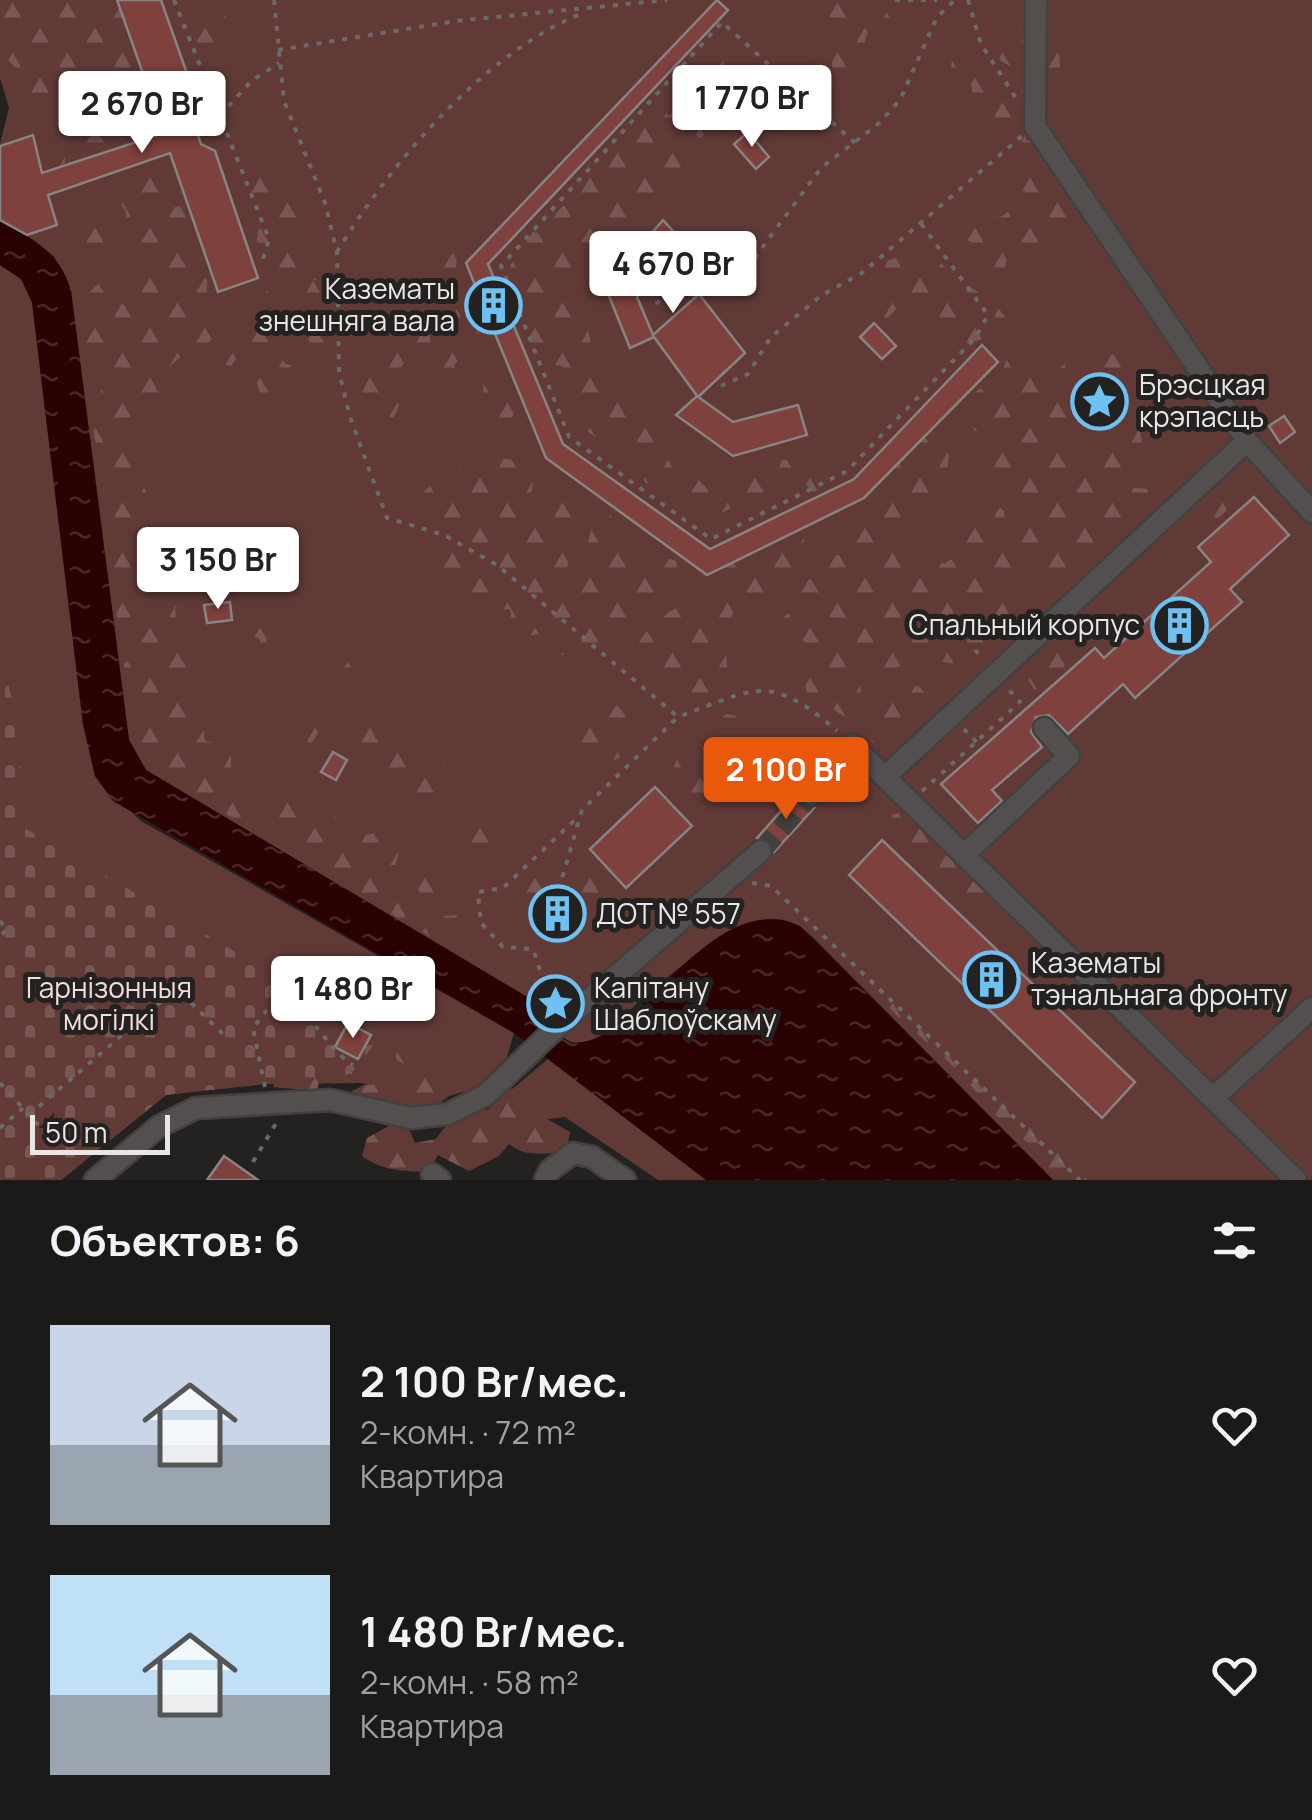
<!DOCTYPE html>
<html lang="ru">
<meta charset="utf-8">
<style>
body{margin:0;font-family:Manrope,sans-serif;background:#282726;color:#f1f3f6;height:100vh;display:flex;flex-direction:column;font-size:38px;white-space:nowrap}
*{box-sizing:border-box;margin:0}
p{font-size:32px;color:#a0a1a2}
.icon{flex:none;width:55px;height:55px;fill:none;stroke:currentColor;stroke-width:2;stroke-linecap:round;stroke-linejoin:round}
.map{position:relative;height:1180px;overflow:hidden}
.side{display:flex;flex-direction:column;background:#1b1a19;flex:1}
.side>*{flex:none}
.scale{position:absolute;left:30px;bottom:25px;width:140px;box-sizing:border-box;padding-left:10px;border:5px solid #e9e7e6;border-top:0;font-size:28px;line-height:35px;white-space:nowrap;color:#e9e7e6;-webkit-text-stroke:8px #242221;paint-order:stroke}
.price{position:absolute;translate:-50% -85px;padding:0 22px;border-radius:10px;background:#fff;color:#222;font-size:32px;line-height:65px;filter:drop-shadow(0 2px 5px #0008)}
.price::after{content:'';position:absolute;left:50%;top:60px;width:30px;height:22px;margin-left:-15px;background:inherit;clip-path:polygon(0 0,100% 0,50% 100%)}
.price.current{background:#ea580c;color:#fff}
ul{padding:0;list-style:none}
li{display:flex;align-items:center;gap:30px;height:250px;padding:0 50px}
li span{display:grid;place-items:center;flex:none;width:280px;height:200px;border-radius:0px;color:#555}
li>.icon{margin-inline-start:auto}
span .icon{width:120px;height:120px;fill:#fffc;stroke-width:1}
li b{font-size:42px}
h2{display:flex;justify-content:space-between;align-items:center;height:120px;padding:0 50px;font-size:42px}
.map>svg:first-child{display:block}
</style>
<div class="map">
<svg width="1312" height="1180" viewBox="0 0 1312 1180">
<defs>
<pattern id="forest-firs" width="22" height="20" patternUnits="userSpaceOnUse" patternTransform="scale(2.5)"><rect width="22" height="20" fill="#613a36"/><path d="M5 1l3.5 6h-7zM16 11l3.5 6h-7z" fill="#785653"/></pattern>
<pattern id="cemetery-stones" width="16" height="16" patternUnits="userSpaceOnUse" patternTransform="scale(2.5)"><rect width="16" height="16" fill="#613a36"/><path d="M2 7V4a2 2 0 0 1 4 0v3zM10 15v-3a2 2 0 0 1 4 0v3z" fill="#785653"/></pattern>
<pattern id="water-ripples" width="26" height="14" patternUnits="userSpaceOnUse" patternTransform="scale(2.5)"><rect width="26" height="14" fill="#2a0203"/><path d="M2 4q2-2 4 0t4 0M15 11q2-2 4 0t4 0" fill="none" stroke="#492728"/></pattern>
</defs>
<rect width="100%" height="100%" fill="#242221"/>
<g fill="#613a36">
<path d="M 0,0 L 1312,0 L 1312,1180 L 1053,1180 L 812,936 C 802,928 791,920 778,919 C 725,916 640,1003 600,1036 C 582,1046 560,1045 548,1027 C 543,1019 545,1012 539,1004 L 146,770 L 129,740 L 71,291 L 54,256 L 0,220 L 0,144 L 9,108 L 0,78 Z"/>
<path d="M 0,265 L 21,279 L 32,302 L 83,724 L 95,776 L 141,821 L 514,1033 L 507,1057 L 475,1089 L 425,1102 L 362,1083 L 265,1084 L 166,1095 L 61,1180 L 0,1180 Z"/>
<path d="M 548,1059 L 706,1180 L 658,1180 L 565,1117 L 463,1130 Z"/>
</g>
<g fill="url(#forest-firs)">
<path d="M 0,0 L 135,0 C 151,54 187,128 160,182 L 171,208 L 185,205 L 190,221 L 182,237 L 193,268 L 208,272 L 205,315 L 211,317 L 218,331 L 235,337 L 238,356 L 231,366 L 216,363 L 217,344 L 212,338 L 197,361 L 186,355 C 174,358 159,379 156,391 L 167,388 L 172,404 L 162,422 L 146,426 L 136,417 L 132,423 L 141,437 L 137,463 L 115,481 L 102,482 L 92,420 L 108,370 L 85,361 C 79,317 72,298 114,273 C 115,301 132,321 159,328 C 145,307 124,287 136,262 L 129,249 L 109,251 L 106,260 L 92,270 L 79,269 L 69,252 L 73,243 L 68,224 L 81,219 L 84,231 L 97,227 L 107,241 L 128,239 L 126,212 L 110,188 L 117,167 L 104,168 L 80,150 L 72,136 L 65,144 L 65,163 L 48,176 L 44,154 L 55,139 L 60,115 L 48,101 L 38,124 L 29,124 L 9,89 L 17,69 L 7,59 L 0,59 Z"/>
<path d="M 823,0 L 866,0 L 872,8 L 880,4 L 895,25 L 896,38 L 884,40 L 880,27 L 869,28 L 864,44 L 849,55 L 848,76 L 833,72 C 832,40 809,52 823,0 Z"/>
<path d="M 216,4 L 237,32 L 221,70 L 206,69 L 193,54 L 187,32 L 198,8 Z"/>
<path d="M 1039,20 L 1058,36 L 1061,79 L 1052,109 L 1035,111 L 1016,88 L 1015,69 L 1001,61 L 994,42 L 1009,26 Z"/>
<path d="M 731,23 L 743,34 L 739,48 L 723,56 L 724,65 L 716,83 L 722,120 L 700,138 L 685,126 L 673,138 L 684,164 L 659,189 L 646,226 L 614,233 L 609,247 L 571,298 L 587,327 L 602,383 L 615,381 L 624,415 L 645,417 L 675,472 L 688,470 L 705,486 L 726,478 L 730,469 L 743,476 L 762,469 L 776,475 L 782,460 L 822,462 L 832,484 L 813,492 L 794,471 L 786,482 L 713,517 L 676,494 L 646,483 L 626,449 L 616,453 L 578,424 C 578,404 571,385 562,366 L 536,362 C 525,340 532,309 525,282 L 511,273 L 510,265 L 519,257 L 518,244 L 527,231 L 537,233 L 566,203 L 561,193 L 607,161 L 655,105 L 662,103 L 668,116 L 678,109 C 679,81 688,58 718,51 L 720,37 Z"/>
<path d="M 973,45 L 982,65 L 977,77 L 1000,88 L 1024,128 L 1026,140 L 1039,144 L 1059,171 L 1053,189 L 1066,190 L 1069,233 L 1052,243 L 1035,270 L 1020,271 L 1015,249 L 1008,247 L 1005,269 L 988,286 L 977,271 L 983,250 L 957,233 L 968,194 L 979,193 L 990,201 L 988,215 L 999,218 L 1019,204 L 1030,211 L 1035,199 L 1021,189 L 1015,169 L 1022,156 L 1010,154 L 974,100 L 971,84 L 951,73 L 952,56 Z"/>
<path d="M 276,167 L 279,181 L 287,181 L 288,199 L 294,199 L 303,250 L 324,270 L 324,280 L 313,280 L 333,317 L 334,339 L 321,348 L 310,343 L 302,325 L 305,311 L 288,292 L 274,295 L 276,334 L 267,343 L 247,341 C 239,310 251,305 273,286 L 272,264 L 256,248 L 258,230 L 263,226 L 259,212 L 246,212 L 237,193 L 240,188 L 253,190 L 263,169 Z"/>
<path d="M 460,236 L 470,240 L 466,254 L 457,255 L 456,270 L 448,272 L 442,269 L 444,256 L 452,255 Z"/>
<path d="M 928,246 L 952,277 L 991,299 L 1006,318 L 991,337 L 956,346 L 904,301 L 884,322 L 873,301 L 887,261 Z"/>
<path d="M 469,291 L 488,292 L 497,319 L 477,334 L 458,334 L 456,310 Z"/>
<path d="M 417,318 L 429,325 L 431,347 L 424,360 L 404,363 L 390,383 L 403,397 L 392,421 L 372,426 L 359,400 L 372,369 L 384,371 L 384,351 L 399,343 L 406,322 Z"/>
<path d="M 451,337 L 460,340 L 462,354 L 454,366 L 466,380 L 460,395 L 446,399 L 433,380 Z"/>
<path d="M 1014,339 L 1034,353 L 1031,377 L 1058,370 L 1072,356 L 1093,348 L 1134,361 L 1130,382 L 1109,379 C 1092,424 1069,425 1075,479 L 1089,469 L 1096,432 L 1112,412 L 1140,431 L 1145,456 L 1125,476 L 1126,487 L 1157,490 L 1168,502 L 1183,486 L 1178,459 L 1183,451 L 1202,450 L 1209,466 L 1230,484 L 1231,506 L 1208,528 L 1202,516 L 1190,523 L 1175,550 L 1170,539 L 1152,546 L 1139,529 L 1130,535 L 1136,558 L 1109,591 L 1085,611 L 1046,604 L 1033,563 L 1016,543 L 1011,514 L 1028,503 L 990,468 L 992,442 L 1009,424 L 1006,417 L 983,433 L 973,430 L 975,392 L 1000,377 Z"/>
<path d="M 278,348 L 285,364 L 291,365 L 283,391 L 262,401 L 256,379 L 268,369 L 268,354 Z"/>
<path d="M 508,374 L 518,404 L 511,420 L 488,419 L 482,403 L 484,381 Z"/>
<path d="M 917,438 L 937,439 L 949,454 L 946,480 L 928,513 L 911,513 L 908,530 L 890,528 L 891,539 L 901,541 L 909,561 L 906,570 L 926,573 L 922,560 L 932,550 L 944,564 L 956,556 L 951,534 L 972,504 L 992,501 L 1004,511 L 1008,550 L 1024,567 L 1017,581 L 993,583 L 993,596 L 1007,601 L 1020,590 L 1037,602 L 1040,621 L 1027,628 L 1014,618 L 999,663 L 983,672 L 981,661 L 976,659 L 970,666 L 923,659 L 917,643 L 906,647 L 900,666 L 885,675 L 860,675 L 862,712 L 847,718 L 807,693 L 802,675 L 810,649 L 803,640 L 786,645 L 778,660 L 769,655 L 772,628 L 787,614 L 803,615 L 794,593 L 802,580 L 825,578 L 830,557 L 841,554 L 836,548 L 843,521 L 855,515 L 854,510 L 884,497 L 889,455 Z"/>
<path d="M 497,458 L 534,462 L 532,491 L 522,500 L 524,516 L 533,524 L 563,478 L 580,500 L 576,520 L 544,523 L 551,543 L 566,530 L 573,546 L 566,570 L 541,565 L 539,585 C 562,589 577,582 596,568 L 587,546 L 596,511 L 607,509 C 618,527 620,544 635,561 L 663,556 L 676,561 L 681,590 C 650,599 634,621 604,632 L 595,656 L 561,655 L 545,633 L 528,636 L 513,630 L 510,609 L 490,611 L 480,599 L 465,593 L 460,578 L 443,571 L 444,535 L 414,501 L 429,487 L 449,483 L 464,461 L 481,467 Z"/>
<path d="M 146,468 L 144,488 L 152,501 L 170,496 L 172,509 L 151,515 L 155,537 L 177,533 L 180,562 L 188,573 L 175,609 L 177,626 L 192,642 L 194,665 L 178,684 L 180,697 L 200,704 L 205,741 L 231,745 L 231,784 L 239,773 L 248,782 L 250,799 L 258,796 L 276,803 L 288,787 L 305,794 L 326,814 L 360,824 L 363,835 L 392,832 L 401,846 L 395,865 L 384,865 L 370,855 L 369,872 L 409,906 L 421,907 L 431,917 L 456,915 L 472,945 L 465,957 L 277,847 L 263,822 L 250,828 L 219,810 L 216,797 L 206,802 L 181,789 L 175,775 L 160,777 L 138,752 L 135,735 L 147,721 L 140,705 L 132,714 L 124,664 L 135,655 L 133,642 L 120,639 L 115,601 L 125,587 L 115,586 L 109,549 L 118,544 L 108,538 L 103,507 L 116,501 L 124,482 Z"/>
<path d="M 781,526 L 804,538 L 804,569 L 789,581 L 778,611 L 756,626 L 734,613 L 721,631 C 729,652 724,671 734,690 C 721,695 702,705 688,705 C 655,706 642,667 639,642 C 655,619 678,599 707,606 L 713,556 Z"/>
<path d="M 261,608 L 268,613 L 268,639 L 262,645 L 259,638 L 250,636 L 250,645 L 243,651 L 236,633 L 241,620 L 251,627 L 258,623 L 256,613 Z"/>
<path d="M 1057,632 L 1078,635 L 1085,649 L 1035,690 L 1020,668 L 1040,663 Z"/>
<path d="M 349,661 L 358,671 L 355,686 L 336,710 L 324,705 L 321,727 L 312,743 L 302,742 L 301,724 L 308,721 L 313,698 L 327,695 L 334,699 L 348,680 L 342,670 Z"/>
<path d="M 945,676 L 964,676 L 971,689 L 957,701 L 948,700 L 947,710 L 926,731 L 919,722 L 916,738 L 895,760 L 877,760 C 864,735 877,716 884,691 L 919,686 L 925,694 Z"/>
<path d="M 617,705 L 638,731 L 623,756 L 601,766 L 582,758 L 579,744 L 587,720 L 603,719 Z"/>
<path d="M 726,714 L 739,716 L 747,730 L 746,759 L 753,759 L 757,743 L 769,763 L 788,771 L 784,786 L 766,794 L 747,787 L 749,797 L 731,803 L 730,790 L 722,789 L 723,807 L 704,819 C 674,799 664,779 683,745 L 694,743 L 704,753 L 711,730 Z"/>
<path d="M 0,722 L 17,732 L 23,750 L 8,764 L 12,769 L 33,762 L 46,771 L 32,785 L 23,784 L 0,762 Z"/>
<path d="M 364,725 L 374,726 L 375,739 L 382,737 L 394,752 L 399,743 L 411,739 L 428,758 L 431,752 L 441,753 L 446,764 L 435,790 L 442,794 L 440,811 L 427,814 L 425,801 L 411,802 L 413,788 L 399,780 L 388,789 L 361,773 L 359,729 Z"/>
<circle cx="375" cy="809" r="12"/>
<path d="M 909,810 L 974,871 L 984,890 L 976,903 C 952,898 940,887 926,869 C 907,844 889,862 892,815 Z"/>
<circle cx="480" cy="836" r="14"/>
<path d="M 586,863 L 612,864 L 627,880 L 623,899 L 609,910 L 579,901 L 570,883 Z"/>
<path d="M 425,867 L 438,876 L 441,891 L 438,901 C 419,898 416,890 414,872 Z"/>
<path d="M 526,878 L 540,878 L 547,899 L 543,926 L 534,928 L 517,916 L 520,905 L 508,903 Z"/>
<path d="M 890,989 L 907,992 L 955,1041 L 954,1053 C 980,1070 1027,1092 1034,1124 L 1064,1140 L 1083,1169 L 1102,1180 L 1060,1180 L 1040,1160 L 1037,1148 C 1006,1132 987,1103 964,1078 C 939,1049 909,1030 884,1002 Z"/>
<path d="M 409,1016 L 418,1019 L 419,1035 L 414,1034 L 412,1046 L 425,1061 L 433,1052 L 446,1069 L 450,1095 C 422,1121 386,1106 353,1098 L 352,1091 L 364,1085 L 398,1084 L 410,1067 L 397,1060 L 394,1047 L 405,1034 L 402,1026 Z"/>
<path d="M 312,1063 L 320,1079 L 317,1091 L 273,1087 L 278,1070 Z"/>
<path d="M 510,1088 L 532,1099 L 538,1114 L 570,1132 L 566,1152 C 545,1153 526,1158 509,1144 L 499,1156 L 469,1171 L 438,1155 L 428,1172 C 404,1171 382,1171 362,1156 L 367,1138 L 391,1125 L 408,1127 L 415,1143 L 436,1139 L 448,1123 L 485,1108 L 491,1118 L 496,1100 Z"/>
</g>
<path fill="url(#cemetery-stones)" d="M 0,652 L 13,703 L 21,826 L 380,1037 L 351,1074 L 166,1095 L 61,1180 L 0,1180 Z"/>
<path fill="url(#water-ripples)" d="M 0,220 C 32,238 61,253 71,291 L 129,740 L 146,770 L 539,1004 L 547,1026 L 572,1043 C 640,1047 709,885 800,926 L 1053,1180 L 706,1180 L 514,1033 L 113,801 L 95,776 L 83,724 L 32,302 L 21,279 L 0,265 Z"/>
<g fill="#7f413d" stroke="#888484" stroke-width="2.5">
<path d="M 117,0 L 161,0 L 201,113 L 195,126 L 201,144 L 215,151 L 258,278 L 218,292 L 170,153 L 48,195 L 57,225 L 27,235 L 0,220 L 0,146 L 33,135 L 42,173 L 164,133 Z"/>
<path d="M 717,0 L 728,10 L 488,264 L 563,444 L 710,549 L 854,479 L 982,345 L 998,362 L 864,498 L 707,575 L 546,458 L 466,263 Z"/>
<path d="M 748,132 L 769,157 L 756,169 L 734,144 Z"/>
<path d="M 663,220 L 684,243 L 637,297 L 653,335 L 699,294 L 745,353 L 698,397 L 654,337 L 630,348 L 605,286 Z"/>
<path d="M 874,323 L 896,346 L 882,359 L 860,337 Z"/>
<path d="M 697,396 L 733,422 L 798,405 L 807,435 L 733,456 L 676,415 Z"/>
<path d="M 1284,416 L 1295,432 L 1280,443 L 1269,426 Z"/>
<path d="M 1254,497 L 1289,535 L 1230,589 L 1242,602 L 1135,698 L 1123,684 L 1068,734 L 1049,715 L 1036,717 L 1031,732 L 1042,747 L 992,790 L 1002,801 L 978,823 L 941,784 L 1095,648 L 1104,658 L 1211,562 L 1198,547 Z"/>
<path d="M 230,602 L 232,620 L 207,623 L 204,605 Z"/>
<path d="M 333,752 L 347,760 L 336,780 L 321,772 Z"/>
<path d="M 655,787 L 692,826 L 626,888 L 590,849 Z"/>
<path d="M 798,792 L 802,805 L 814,808 L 774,852 L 771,841 L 757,838 Z"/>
<path d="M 882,840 L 1135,1082 L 1102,1118 L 849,875 Z"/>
<path d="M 550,905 L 565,909 L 561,930 L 548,919 Z"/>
<path d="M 348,1023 L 371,1035 L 358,1059 L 335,1047 Z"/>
<path d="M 224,1156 L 258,1180 L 207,1180 Z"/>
</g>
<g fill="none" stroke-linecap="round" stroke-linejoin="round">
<path stroke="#42403f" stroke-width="20" stroke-dasharray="20 10" stroke-linecap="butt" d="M 761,851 L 811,795"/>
<defs>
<g id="minor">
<path d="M 1036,0 L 1035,126 L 1247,441 L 1312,512"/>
<path d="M 886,776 L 1247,441"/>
<path d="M 811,795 L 852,745 L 1296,1180"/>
<path d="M 965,854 L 1069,756 L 1044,728"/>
<path d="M 1213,1098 L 1312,1008"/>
<path d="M 432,1174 L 440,1180"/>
<path d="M 95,1180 L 158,1127 L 196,1108 L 330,1100 L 411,1118 L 448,1114 L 486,1095 L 558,1026 L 761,851"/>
<path d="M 545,1180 L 550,1170 L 573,1153 L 592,1157 L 625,1180"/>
</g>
</defs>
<use href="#minor" stroke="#434040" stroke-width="25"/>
<g stroke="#6c6a69" stroke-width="4" stroke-dasharray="5 8" stroke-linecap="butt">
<path d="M 174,0 L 269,239 L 261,265"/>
<path d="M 274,0 L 284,101 L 325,203 L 337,252 L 339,372 L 350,417 L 387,518 L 444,535 L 497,565 L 678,717 C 756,688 769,672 837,731"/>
<path d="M 895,0 L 937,0"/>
<path d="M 968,0 L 981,44 L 1016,98"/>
<path d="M 278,50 L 456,21 L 667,0"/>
<path d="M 220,116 L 251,81 L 279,63"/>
<path d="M 855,143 L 722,22 L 501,266 L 569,437 L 711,539 L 847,471 L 976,337 L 988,315 L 919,221"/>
<path d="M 337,252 C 391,162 486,51 585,12"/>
<path d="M 656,304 L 692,269 L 731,273 L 753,260 L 821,168 L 878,124 L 900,100 L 937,17 L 955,0"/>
<path d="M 721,386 L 748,374 L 771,337 L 822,295 L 862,273 L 1022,136"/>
<path d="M 975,650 L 983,659"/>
<path d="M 964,729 L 981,747"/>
<path d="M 922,791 L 1020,702 L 1008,689"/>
<path d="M 752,883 L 771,886 L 1080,1180"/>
<path d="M 555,902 L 582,810 L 678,717"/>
<path d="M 0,921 L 7,930 L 0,936"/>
<path d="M 552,1007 L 533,949 L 503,947 L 481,923 L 478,892 L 503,888 L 580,815"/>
<path d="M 0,1083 L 69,1159"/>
<path d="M 265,1087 L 253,1028 L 273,1002 C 313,1004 322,1046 353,1065"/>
<path d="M 29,1115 L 163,1000 L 184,996 L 228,1039"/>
<path d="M 0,1128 L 23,1108"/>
<path d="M 253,1162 L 278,1120"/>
</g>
<use href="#minor" stroke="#524f4e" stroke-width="20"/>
</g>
<defs>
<symbol id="building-ring" viewBox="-11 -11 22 22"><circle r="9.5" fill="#242221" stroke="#6dc2f3" stroke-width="1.5"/><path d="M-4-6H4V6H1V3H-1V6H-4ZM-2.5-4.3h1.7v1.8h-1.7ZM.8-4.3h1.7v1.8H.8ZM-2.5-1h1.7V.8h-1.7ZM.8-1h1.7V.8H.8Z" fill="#6dc2f3"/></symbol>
<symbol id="sight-ring" viewBox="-11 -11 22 22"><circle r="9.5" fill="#242221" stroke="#6dc2f3" stroke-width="1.5"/><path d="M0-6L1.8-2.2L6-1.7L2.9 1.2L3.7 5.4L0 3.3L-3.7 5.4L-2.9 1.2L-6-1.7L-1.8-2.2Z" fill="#6dc2f3"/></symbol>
</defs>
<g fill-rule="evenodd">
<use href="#building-ring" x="462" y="274" width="63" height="63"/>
<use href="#sight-ring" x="1068" y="370" width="63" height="63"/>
<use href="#building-ring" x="1148" y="594" width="63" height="63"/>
<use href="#building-ring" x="526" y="882" width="63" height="63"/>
<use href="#building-ring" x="960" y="948" width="63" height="63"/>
<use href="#sight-ring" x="524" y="972" width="63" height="63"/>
</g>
<g text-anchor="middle" stroke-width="10" stroke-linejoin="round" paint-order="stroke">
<g font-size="28" fill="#e9e7e6" stroke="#242221" text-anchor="start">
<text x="455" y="299" text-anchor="end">Казематы<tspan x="455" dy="32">знешняга вала</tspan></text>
<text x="1139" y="395">Брэсцкая<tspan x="1139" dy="32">крэпасць</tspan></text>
<text x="1140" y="635" text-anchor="end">Спальный корпус</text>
<text x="596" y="924">ДОТ № 557</text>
<text x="1031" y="973">Казематы<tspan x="1031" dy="32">тэнальнага фронту</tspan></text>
<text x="594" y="998">Капітану<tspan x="594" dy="32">Шаблоўскаму</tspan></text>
</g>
<g font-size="28" fill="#f2dddb" stroke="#242221">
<text x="109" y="998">Гарнізонныя<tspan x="109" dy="32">могілкі</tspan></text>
</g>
</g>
</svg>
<div class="scale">50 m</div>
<b class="price" style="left:752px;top:150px">1 770 Br</b>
<b class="price" style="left:142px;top:156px">2 670 Br</b>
<b class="price" style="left:673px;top:316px">4 670 Br</b>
<b class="price" style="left:218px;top:612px">3 150 Br</b>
<b class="price current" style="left:786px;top:822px">2 100 Br</b>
<b class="price" style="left:353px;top:1041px">1 480 Br</b>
</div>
<section class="side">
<h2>Объектов: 6<svg class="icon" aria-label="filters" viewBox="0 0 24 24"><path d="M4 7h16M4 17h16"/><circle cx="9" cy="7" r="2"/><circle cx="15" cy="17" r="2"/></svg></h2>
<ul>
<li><span style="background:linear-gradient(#c9d6e8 60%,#9aa5b1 0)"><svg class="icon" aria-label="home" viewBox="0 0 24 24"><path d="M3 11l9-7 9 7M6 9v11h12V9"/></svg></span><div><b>2 100 Br/мес.</b><p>2-комн. · 72 m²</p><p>Квартира</p></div><svg class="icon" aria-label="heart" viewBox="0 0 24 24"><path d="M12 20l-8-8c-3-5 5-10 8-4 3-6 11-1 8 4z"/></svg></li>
<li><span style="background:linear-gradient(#bfe0f5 60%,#9aa5b1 0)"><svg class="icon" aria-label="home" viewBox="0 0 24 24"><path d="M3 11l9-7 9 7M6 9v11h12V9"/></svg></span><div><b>1 480 Br/мес.</b><p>2-комн. · 58 m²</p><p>Квартира</p></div><svg class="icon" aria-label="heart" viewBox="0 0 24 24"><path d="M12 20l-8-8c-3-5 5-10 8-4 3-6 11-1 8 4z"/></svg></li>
</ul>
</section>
